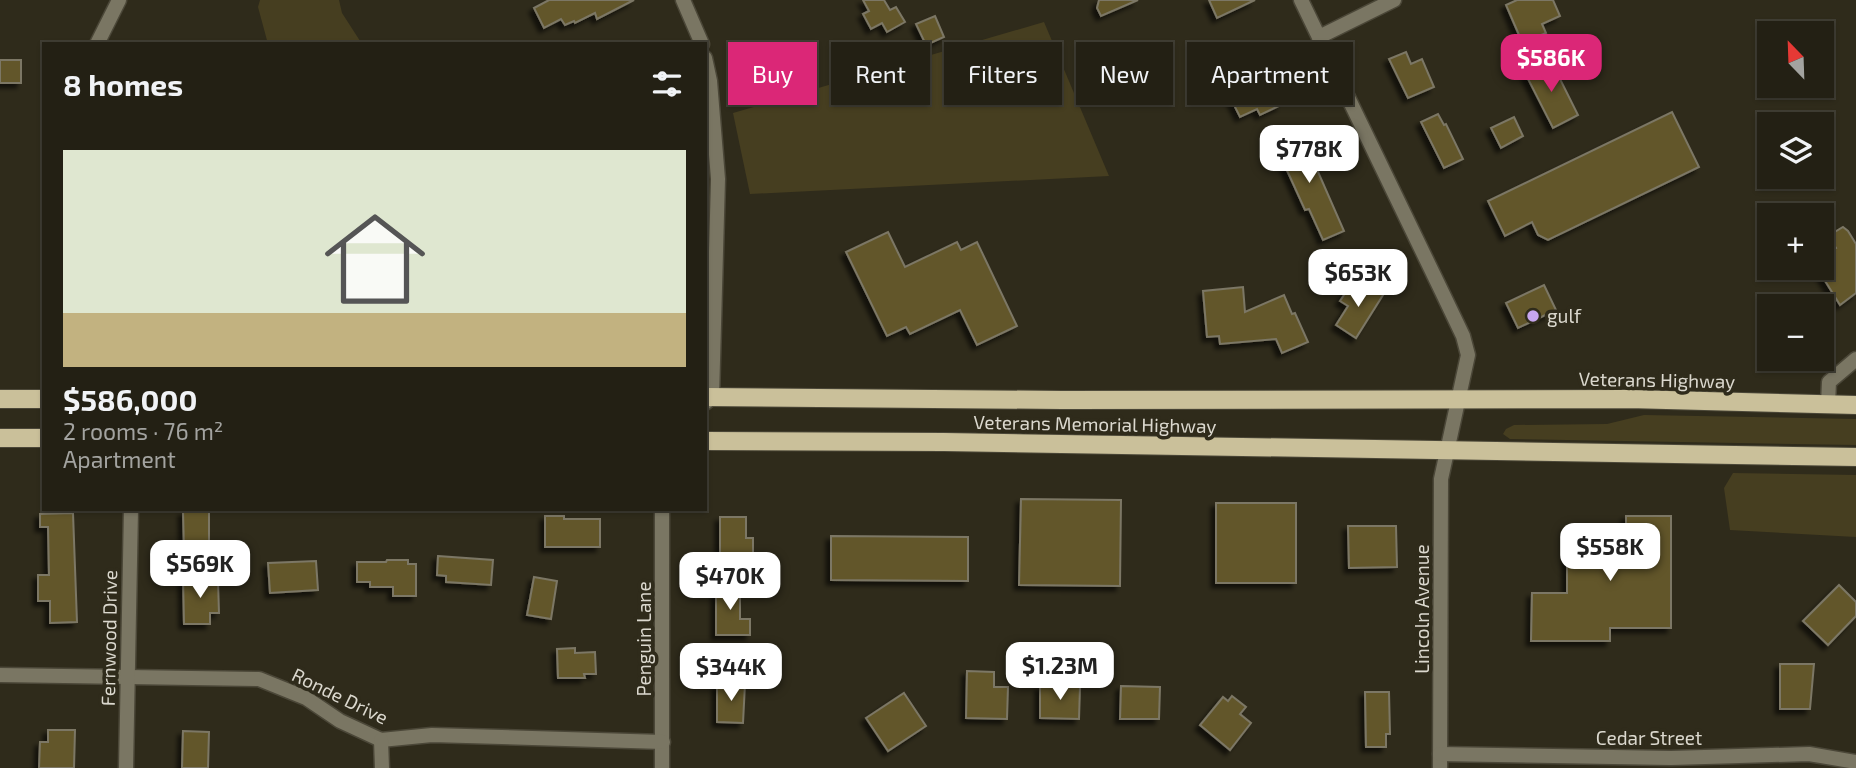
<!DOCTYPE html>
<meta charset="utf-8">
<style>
body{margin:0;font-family:"Exo 2",sans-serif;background:#2f2d22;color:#f1f3f6;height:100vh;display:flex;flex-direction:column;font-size:26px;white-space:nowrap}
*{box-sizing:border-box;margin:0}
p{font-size:23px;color:#a3a3a0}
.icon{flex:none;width:38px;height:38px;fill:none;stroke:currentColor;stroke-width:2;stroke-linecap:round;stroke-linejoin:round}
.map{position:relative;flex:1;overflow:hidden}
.sheet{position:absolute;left:42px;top:42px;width:665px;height:469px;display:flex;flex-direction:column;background:#232014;border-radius:0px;box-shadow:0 2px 5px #0004,0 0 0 2px #403e34}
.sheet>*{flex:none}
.top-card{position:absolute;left:728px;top:42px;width:665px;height:63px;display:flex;gap:14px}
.needle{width:46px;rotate:337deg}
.controls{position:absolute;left:1757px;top:21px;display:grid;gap:14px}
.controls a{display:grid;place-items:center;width:77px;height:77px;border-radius:0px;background:#232014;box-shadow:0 2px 5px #0004,0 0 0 2px #403e34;font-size:35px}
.price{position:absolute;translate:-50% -60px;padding:0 16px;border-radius:14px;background:#fff;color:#222;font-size:23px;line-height:46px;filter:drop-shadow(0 2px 4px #0008)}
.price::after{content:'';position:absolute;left:50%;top:42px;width:21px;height:16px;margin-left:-10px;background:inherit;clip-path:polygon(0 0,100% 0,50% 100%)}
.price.active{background:#db2777;color:#fff}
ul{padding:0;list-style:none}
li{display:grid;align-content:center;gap:14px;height:371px;padding:0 21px}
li+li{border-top:2px solid #403e34}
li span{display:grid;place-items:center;height:217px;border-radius:0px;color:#555}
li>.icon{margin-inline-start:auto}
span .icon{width:126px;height:126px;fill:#fffc;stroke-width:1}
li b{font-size:30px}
h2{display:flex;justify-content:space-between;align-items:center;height:84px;padding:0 21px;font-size:30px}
.chip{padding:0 24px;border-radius:0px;background:#232014;box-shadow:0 2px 5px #0004,0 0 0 2px #403e34;font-size:24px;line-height:63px}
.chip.active{background:#db2777;color:#fff}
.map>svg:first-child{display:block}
</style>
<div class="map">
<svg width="1856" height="768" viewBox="0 0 1856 768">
<defs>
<filter id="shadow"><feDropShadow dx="-4.5" dy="4.5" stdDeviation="2" flood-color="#0009"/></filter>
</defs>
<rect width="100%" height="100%" fill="#2f2b1b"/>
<g fill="#463e20">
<path d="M 260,0 L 339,0 L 342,13 L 362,44 L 268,44 L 258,7 Z"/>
<path d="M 1044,22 L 1109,176 L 750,194 L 733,113 Z"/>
<path d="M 1644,415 L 1856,419 L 1856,445 L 1510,439 L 1503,434 L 1506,429 L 1514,425 L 1607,424 Z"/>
<path d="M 1733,473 L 1856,475 L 1856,537 L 1730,530 L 1724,488 Z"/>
</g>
<g fill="#62572c" stroke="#7c7765" stroke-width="2" filter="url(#shadow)">
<path d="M 549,0 L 634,0 L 597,19 L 595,13 L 575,23 L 574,21 L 565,25 L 561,19 L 544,28 L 534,8 Z"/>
<path d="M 863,0 L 884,0 L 890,10 L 896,7 L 905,22 L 887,32 L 882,23 L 871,29 L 863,14 L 869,11 Z"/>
<path d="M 1099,0 L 1138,0 L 1101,16 L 1097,8 Z"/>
<path d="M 1209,0 L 1255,0 L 1217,18 Z"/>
<path d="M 1517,0 L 1553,0 L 1560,16 L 1542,24 L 1546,33 L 1527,41 L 1519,35 L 1506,5 Z"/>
<path d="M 935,16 L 944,37 L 926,45 L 916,24 Z"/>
<path d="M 1257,51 L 1269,76 L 1276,73 L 1281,85 L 1279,86 L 1283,96 L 1278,99 L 1281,105 L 1260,115 L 1257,109 L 1240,117 L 1230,97 L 1235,95 L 1232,88 L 1244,82 L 1235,62 Z"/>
<path d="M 1406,52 L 1411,64 L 1422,59 L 1434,87 L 1408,98 L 1389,59 Z"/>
<path d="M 1550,59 L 1578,115 L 1553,128 L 1525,73 Z"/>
<rect x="0" y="60" width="21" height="23"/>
<path d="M 1672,112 L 1699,167 L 1548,240 L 1538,235 L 1532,222 L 1505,236 L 1488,201 Z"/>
<path d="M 1438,114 L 1444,125 L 1446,124 L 1463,159 L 1444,168 L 1421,122 Z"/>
<path d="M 1514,117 L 1523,136 L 1501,148 L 1491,128 Z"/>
<path d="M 1301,133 L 1344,231 L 1323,240 L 1309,209 L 1305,210 L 1275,144 Z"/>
<path d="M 1843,227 L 1848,231 L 1856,244 L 1856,293 L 1840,305 L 1822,276 L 1822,257 L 1836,248 L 1828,236 Z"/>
<path d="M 888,232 L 905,267 L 957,242 L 961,250 L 977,242 L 1017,326 L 977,345 L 960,310 L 910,334 L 906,327 L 887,336 L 846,252 Z"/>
<path d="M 1363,283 L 1383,295 L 1356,338 L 1336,325 L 1348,306 L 1340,301 L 1348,289 L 1356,294 Z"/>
<path d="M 1544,285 L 1556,310 L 1518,328 L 1506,303 Z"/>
<path d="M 1243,287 L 1245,312 L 1284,295 L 1292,314 L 1295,313 L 1308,342 L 1282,353 L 1276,339 L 1220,344 L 1219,336 L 1207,337 L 1203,291 Z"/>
<path d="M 1021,499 L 1121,500 L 1120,586 L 1019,585 Z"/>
<rect x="1216" y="503" width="80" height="80"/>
<path d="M 209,511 L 209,551 L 184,551 L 183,512 Z"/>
<path d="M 73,513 L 77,622 L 50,623 L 50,601 L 38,601 L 38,575 L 49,575 L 48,527 L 40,527 L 40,514 Z"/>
<path d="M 545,516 L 564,516 L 564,519 L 600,519 L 600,547 L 545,547 Z"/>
<path d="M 1626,516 L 1671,516 L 1671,628 L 1610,628 L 1610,641 L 1531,641 L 1532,593 L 1567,593 L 1567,528 L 1626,529 Z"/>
<path d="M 720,517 L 746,517 L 746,538 L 753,538 L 753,554 L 720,556 Z"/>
<path d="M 1348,526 L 1396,526 L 1397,567 L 1349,568 Z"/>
<path d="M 831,536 L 968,537 L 968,581 L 831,580 Z"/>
<path d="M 438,556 L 493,560 L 491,585 L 446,582 L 446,576 L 437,575 Z"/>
<path d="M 387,560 L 408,560 L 408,564 L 416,564 L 416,596 L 393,596 L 393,587 L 370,587 L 370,582 L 357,582 L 357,562 L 386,562 Z"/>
<path d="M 316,561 L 318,590 L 270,593 L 268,563 Z"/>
<path d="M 534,577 L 557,581 L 551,619 L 527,615 Z"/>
<path d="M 183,578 L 210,578 L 211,580 L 218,580 L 219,613 L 210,613 L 210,624 L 184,624 Z"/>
<path d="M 716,585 L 740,586 L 740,619 L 750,619 L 750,635 L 716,635 Z"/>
<path d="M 1839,585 L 1856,602 L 1856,616 L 1828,645 L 1803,621 Z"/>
<path d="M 575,648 L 575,653 L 595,652 L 596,674 L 584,674 L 585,678 L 558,678 L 557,649 Z"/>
<path d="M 1780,664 L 1814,664 L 1810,709 L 1780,709 Z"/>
<path d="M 967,671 L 994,672 L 994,687 L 1008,687 L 1007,719 L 966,718 Z"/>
<path d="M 717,684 L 745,684 L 743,723 L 717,722 Z"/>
<path d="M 1040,686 L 1080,687 L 1079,719 L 1040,718 Z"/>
<path d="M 1121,686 L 1160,687 L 1159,719 L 1120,719 Z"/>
<path d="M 1365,692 L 1389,692 L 1390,734 L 1386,734 L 1386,747 L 1366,747 Z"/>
<path d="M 904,693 L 926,726 L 888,751 L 866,718 Z"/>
<path d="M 1232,696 L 1246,707 L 1240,714 L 1251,723 L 1230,750 L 1200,725 L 1223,697 L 1228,701 Z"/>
<path d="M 48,730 L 75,730 L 74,768 L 39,768 L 40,742 L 48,742 Z"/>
<path d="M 183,731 L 209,732 L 208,768 L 182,768 Z"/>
</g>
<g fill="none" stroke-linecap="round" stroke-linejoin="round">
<defs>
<g id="street">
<path d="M 683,0 L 702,44"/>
<path d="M 1301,0 L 1442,292 L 1463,336 L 1468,355 L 1441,479 L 1440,768"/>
<path d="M 1319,37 L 1394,0"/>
<path d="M 97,44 L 119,0"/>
<path d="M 705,58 L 710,81 L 718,179 L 712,397 L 705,403"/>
<path d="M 1828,404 L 1829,382 L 1856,359"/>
<path d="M 662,509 L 662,768"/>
<path d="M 0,675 L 259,679 L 306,698 L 340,721 L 381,740 L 432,735 L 663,742"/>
<path d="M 381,740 L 382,768"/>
<path d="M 1440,754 L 1671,758 L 1809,754 L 1856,762"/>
<path d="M 126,768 L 131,509"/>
</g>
<g id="primary">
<path d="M 705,397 L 1062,400 L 1629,399 L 1856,405"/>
<path d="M 0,399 L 44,399"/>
<path d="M 0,438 L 44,438"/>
<path d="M 705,441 L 944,442 L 1856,457"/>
</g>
</defs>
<use href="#street" stroke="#4b4738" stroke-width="17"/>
<use href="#primary" stroke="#4b4738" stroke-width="20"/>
<use href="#street" stroke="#7a7663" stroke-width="14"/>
<use href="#primary" stroke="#cac09a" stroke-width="18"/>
</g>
<circle fill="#c7a6ef" stroke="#2f2b1b" stroke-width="2.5" cx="1533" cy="316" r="7"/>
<g text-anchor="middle" stroke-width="7" stroke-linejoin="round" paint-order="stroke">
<g font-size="19" fill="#dbd8ce" stroke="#2f2b1b" text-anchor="start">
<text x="1547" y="323">gulf</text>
</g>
<g font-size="19" fill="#dbd8ce" stroke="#2f2b1b">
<text transform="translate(1657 380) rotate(1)" y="7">Veterans Highway</text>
<text transform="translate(1095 424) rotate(1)" y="7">Veterans Memorial Highway</text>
<text transform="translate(1422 609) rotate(-90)" y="7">Lincoln Avenue</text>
<text transform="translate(109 638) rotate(-89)" y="7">Fernwood Drive</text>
<text transform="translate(644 639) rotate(-90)" y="7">Penguin Lane</text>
<text transform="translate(340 696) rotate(26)" y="7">Ronde Drive</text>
<text x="1649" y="745">Cedar Street</text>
</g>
</g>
</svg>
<div class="controls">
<a><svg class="needle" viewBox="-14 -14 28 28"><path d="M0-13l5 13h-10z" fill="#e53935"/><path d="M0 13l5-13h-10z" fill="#a3a3a0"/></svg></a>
<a><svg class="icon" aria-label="layers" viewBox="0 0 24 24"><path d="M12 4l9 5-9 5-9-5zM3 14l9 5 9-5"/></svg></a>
<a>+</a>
<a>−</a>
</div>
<b class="price active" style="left:1551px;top:94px">$586K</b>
<b class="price" style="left:1309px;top:185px">$778K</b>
<b class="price" style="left:1358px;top:309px">$653K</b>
<b class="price" style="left:1610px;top:583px">$558K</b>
<b class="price" style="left:200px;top:600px">$569K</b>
<b class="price" style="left:730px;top:612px">$470K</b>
<b class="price" style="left:1060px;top:702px">$1.23M</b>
<b class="price" style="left:731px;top:703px">$344K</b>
<div class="top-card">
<a class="chip active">Buy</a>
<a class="chip">Rent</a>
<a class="chip">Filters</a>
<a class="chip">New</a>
<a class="chip">Apartment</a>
</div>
<section class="sheet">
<h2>8 homes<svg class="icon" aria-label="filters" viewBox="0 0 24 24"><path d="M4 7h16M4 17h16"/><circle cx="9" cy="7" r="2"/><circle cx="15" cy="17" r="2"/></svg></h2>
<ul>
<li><span style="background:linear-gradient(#dfe7d0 75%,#c2b280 0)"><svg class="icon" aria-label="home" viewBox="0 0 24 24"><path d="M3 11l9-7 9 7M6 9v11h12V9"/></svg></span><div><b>$586,000</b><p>2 rooms · 76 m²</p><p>Apartment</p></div></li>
</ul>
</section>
</div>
